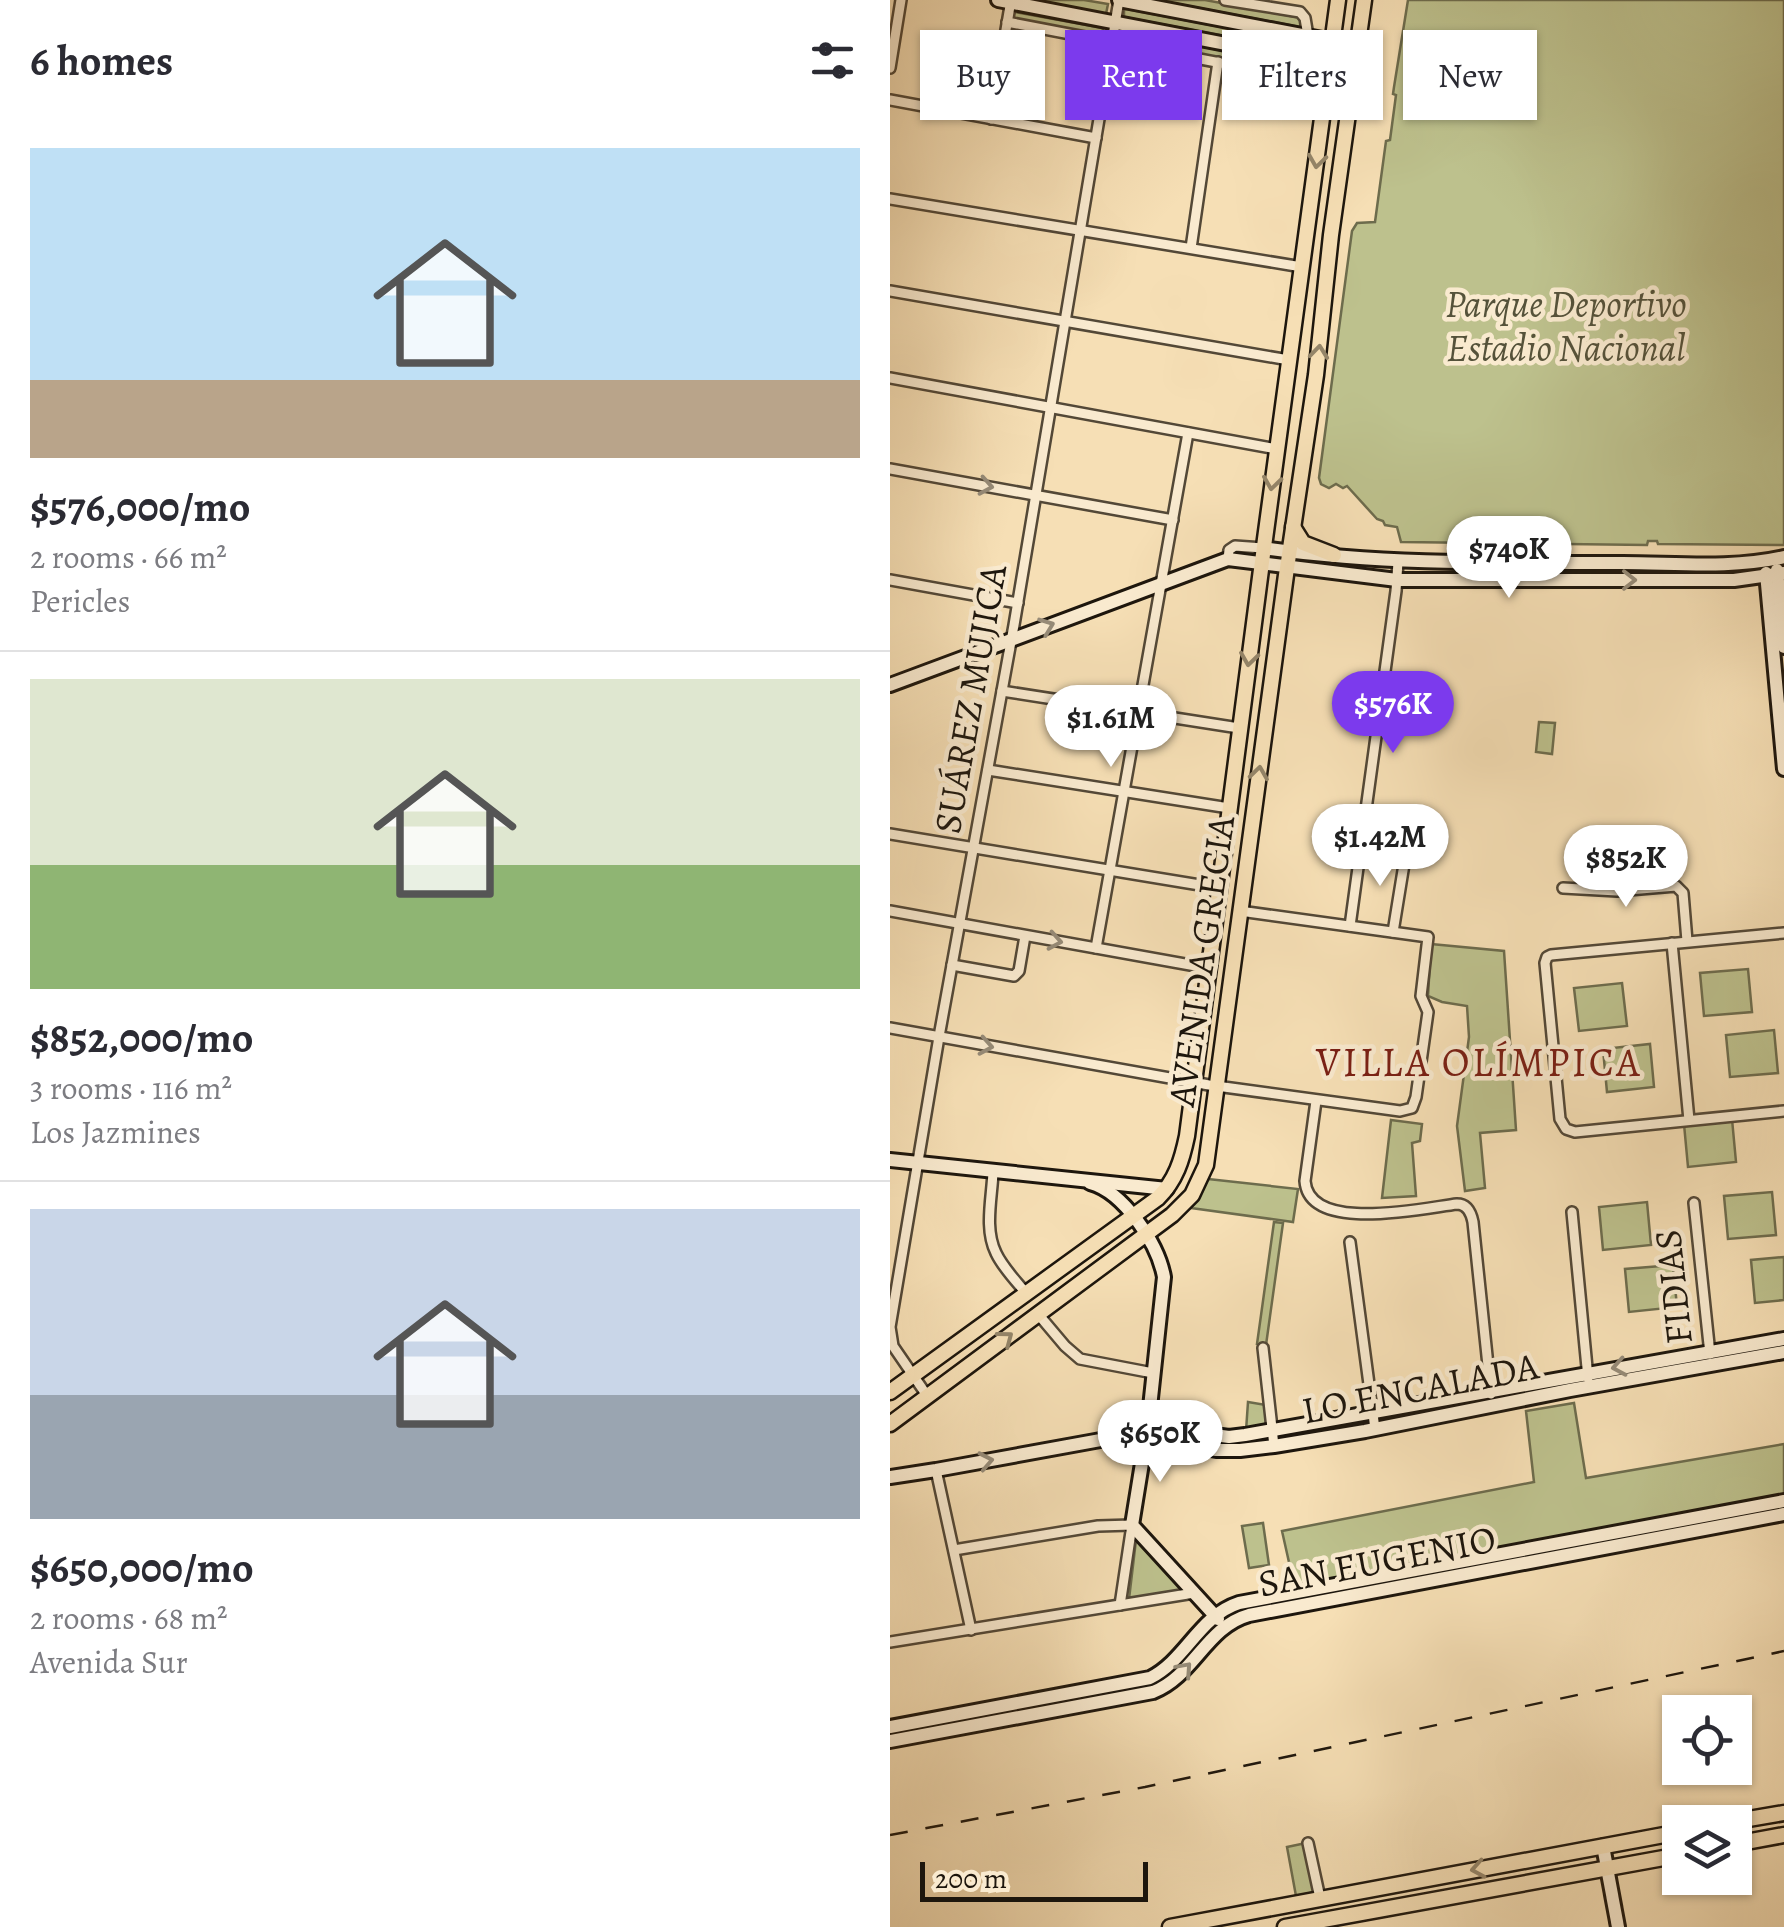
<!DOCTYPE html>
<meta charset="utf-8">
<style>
body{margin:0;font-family:Alegreya,serif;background:#f2f2f3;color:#2b2b33;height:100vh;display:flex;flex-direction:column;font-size:38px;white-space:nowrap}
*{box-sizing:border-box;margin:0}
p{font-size:32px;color:#7c7c81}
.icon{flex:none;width:55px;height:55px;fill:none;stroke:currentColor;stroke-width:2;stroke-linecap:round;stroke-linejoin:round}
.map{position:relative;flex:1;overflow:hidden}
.details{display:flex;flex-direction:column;background:#fff;width:890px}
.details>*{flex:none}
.guide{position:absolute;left:30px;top:30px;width:712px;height:90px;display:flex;gap:20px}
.controls{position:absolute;left:772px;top:1695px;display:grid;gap:20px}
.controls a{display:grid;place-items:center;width:90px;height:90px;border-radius:0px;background:#fff;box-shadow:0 2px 8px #0004;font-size:50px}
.scale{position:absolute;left:30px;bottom:25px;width:228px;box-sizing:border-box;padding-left:10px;border:5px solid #1d160d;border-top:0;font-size:28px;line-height:35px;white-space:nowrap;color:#1d160d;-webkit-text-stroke:8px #f9eacf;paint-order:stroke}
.price{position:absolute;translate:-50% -85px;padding:0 22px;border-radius:35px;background:#fff;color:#222;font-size:32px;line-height:65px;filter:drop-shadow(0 2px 5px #0008)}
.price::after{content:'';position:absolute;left:50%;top:60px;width:30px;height:22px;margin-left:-15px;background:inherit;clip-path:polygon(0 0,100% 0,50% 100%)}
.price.on{background:#7c3aed;color:#fff}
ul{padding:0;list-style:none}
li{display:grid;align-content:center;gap:20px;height:530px;padding:0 30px}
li+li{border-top:2px solid #e1e1e2}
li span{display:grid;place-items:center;height:310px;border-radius:0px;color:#555}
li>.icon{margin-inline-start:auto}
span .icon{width:180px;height:180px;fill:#fffc;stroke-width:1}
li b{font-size:42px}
h2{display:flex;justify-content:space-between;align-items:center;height:120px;padding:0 30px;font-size:42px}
.tag{padding:0 35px;border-radius:0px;background:#fff;box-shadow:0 2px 8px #0004;font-size:35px;line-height:90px}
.tag.on{background:#7c3aed;color:#fff}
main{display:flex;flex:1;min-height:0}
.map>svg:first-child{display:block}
</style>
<main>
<section class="details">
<h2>6 homes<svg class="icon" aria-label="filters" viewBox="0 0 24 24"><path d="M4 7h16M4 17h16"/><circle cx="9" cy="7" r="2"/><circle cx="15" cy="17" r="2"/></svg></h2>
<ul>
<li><span style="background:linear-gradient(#bfe0f5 75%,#b9a48a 0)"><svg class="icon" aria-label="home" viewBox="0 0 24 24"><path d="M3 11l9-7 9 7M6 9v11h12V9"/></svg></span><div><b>$576,000/mo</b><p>2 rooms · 66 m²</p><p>Pericles</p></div></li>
<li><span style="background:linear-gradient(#dfe7d0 60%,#8fb573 0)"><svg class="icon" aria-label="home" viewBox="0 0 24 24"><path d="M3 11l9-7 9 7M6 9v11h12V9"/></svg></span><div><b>$852,000/mo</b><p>3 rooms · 116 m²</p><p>Los Jazmines</p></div></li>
<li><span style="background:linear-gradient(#c9d6e8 60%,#9aa5b1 0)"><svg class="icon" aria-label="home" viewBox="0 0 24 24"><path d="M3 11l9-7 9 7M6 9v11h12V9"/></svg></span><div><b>$650,000/mo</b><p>2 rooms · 68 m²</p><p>Avenida Sur</p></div></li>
</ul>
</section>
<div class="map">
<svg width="894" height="1927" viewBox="0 0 894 1927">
<rect width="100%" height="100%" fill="#f6dfb5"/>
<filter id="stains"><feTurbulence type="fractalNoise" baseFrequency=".002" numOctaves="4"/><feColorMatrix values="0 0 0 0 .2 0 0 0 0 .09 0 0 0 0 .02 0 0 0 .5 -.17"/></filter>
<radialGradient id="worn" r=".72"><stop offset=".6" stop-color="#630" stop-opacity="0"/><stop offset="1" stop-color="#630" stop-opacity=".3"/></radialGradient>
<g fill="#bdc18d" stroke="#6d6c4d" stroke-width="2.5">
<path d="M 144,0 L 194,0 L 218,4 L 216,14 Z"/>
<path d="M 267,0 L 315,0 L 411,18 L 410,27 Z"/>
<path d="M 518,0 L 894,0 L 894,545 L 768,544 L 767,541 L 758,541 L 757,545 L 511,542 L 507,527 L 495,525 L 493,521 L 487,519 L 457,486 L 453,488 L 446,484 L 439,488 L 431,484 L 429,478 L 462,231 L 467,223 L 485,222 L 496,141 L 500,140 L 506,95 L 503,94 L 504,87 Z"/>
<path d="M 236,9 L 431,46 L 430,54 L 234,17 L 234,10 Z"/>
<path d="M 125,12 L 213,28 L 212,36 L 123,19 L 122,16 Z"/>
<path d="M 232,31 L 405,65 L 403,73 L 231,39 L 229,37 Z"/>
<path d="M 649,722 L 665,723 L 662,754 L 646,752 Z"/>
<path d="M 541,944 L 614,951 L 626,1130 L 590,1133 L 595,1188 L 575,1191 L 567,1126 L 579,1037 L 577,1006 L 552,1002 L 538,996 Z"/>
<path d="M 858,969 L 862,1012 L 814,1016 L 810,973 Z"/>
<path d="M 732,983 L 737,1026 L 689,1031 L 684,988 Z"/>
<path d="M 884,1030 L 888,1073 L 840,1077 L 836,1035 Z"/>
<path d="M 760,1044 L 764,1087 L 717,1092 L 713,1049 Z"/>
<path d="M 842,1119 L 846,1162 L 798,1167 L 794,1124 Z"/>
<path d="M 501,1120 L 532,1124 L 530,1141 L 522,1143 L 526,1196 L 492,1198 Z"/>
<path d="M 318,1179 L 408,1189 L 403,1222 L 301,1208 Z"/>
<path d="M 882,1192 L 886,1235 L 838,1239 L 834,1196 Z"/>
<path d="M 757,1202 L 761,1245 L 713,1250 L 709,1207 Z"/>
<path d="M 384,1222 L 393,1223 L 376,1345 L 367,1344 Z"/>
<path d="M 894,1257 L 894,1300 L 865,1303 L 861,1260 Z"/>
<path d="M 783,1265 L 787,1307 L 739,1312 L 735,1269 Z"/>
<path d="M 358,1402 L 376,1405 L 376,1427 L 356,1431 Z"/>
<path d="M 684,1403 L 696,1478 L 894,1444 L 894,1498 L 405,1589 L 392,1531 L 644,1482 L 636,1411 Z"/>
<path d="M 373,1523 L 379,1565 L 359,1568 L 352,1526 Z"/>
<path d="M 246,1540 L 295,1590 L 239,1599 Z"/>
<path d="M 416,1843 L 425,1892 L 406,1896 L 397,1847 Z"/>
</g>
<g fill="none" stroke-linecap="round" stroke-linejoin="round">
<defs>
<g id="street">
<path d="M 335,0 L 410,12 L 415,18 L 418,36"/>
<path d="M 117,22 L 404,77 L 412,73 L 414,59"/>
<path d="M 0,68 L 11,0"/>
<path d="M 0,100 L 206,138"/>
<path d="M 101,119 L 121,0"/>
<path d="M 0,199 L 412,267"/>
<path d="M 301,248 L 328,62"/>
<path d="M 0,291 L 399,360"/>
<path d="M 0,378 L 387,449"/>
<path d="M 0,469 L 283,520"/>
<path d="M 338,559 L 339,550 L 345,546 L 373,548"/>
<path d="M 0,580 L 128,603"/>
<path d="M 112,691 L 349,728"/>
<path d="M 98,770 L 339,808"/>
<path d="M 0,834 L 328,888"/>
<path d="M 673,888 L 727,891 L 786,886 L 793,893 L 797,941"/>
<path d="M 0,911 L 317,968"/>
<path d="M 460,926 L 506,591 L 508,562"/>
<path d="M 503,932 L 516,852"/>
<path d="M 894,933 L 661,955 L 657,957 L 655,963 L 670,1119 L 676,1129 L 685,1132 L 894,1111"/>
<path d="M 782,943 L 799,1120"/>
<path d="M 206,948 L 298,433"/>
<path d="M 62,965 L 124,976 L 129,971 L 135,936"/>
<path d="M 0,1028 L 319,1085 L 510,1111 L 522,1108 L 526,1097 L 538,1012 L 531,996 L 538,937 L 350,911"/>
<path d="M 426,1101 L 415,1181 C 419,1234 533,1208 567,1204 C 577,1204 581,1212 583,1222 L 601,1394"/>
<path d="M 103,1172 C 102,1198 94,1229 106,1253 C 113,1268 126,1281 136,1293"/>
<path d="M 804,1203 L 820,1354"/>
<path d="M 682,1212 L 698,1378"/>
<path d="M 460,1242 L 485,1429"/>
<path d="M 148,1314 L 175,1346 L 190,1359 L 263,1373"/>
<path d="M 373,1348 L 384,1446"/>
<path d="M 38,1397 L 3,1346 L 0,1327 L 50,1031 L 124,625 L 229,0"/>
<path d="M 46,1470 L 81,1630"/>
<path d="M 64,1550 L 208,1526 L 242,1525 L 230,1605"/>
<path d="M 0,1642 L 304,1593"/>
<path d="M 418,1843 L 430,1898"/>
</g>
<g id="secondary">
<path d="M 108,0 L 465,69"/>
<path d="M 229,0 L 443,41 L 468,51"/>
<path d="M 373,548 C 492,565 613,563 733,563 C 786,563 842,569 894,557"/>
<path d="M 887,570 L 894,647"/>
<path d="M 876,573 L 894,769"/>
<path d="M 0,685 L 338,559 L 507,580 L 844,580 L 894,573"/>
<path d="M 0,1160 L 277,1189"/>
<path d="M 200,1183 C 234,1192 268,1244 274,1277 L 258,1426 L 242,1525 L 328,1619"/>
<path d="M 258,1426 L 339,1437 L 355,1435 L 894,1339"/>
<path d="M 0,1477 L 46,1470 L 238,1435 L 326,1450 L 350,1450 L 384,1446 L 475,1431 L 680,1390 L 894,1352"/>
<path d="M 0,1727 L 260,1678 C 296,1660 309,1616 349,1603 L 894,1501"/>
<path d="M 0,1741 L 263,1692 C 304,1676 316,1627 359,1615 L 894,1514"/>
<path d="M 713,1846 L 728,1927"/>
</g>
<g id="primary">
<path d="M 403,527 L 413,543 L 444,555"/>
<path d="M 0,1392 L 268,1198 C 286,1180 292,1160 297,1136 L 375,539 L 448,0"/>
<path d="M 0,1424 L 282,1215 L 302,1195 L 316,1165 L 396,575 L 426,375 L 441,235 L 474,0"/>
<path d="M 841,1822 L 894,1813"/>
<path d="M 845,1844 L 894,1835"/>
<path d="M 280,1927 L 790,1832"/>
<path d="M 395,1927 L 790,1855"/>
</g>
</defs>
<use href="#street" stroke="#534837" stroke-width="14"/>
<use href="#secondary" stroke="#1d160d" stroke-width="18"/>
<use href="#primary" stroke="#1d160d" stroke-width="19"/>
<use href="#street" stroke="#f9eacf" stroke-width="9"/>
<use href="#secondary" stroke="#f9eacf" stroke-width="12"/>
<use href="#primary" stroke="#f6dfb5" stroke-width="14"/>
<path stroke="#1d160d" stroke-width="2.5" stroke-dasharray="18 18" stroke-linecap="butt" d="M 0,1835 L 255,1787 L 894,1651"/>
</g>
<defs><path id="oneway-chevron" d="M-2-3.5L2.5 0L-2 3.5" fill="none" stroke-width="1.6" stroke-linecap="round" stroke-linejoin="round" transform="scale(2.5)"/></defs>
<g stroke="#948569">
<use href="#oneway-chevron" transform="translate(427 161) rotate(98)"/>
<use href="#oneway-chevron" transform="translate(429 352) rotate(-84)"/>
<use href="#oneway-chevron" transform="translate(382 483) rotate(98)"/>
<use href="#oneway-chevron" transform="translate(359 659) rotate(98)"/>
<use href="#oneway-chevron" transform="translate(369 773) rotate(-82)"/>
<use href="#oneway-chevron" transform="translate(116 1338) rotate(-37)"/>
<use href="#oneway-chevron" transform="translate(588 1869) rotate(170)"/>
</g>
<g stroke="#968b78">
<use href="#oneway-chevron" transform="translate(96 486) rotate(10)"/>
<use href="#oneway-chevron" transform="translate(739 580)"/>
<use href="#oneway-chevron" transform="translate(157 626) rotate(-21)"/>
<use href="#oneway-chevron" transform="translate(165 941) rotate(10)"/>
<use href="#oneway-chevron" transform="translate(96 1046) rotate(10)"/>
<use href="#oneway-chevron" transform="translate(729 1367) rotate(170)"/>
<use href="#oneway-chevron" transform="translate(96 1461) rotate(-11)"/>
<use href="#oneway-chevron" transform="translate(295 1669) rotate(-48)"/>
</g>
<g text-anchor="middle" stroke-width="9" stroke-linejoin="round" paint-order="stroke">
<g font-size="38" font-style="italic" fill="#55523a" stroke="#f9eacf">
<text x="676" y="317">Parque Deportivo<tspan x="676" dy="44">Estadio Nacional</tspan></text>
</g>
<g font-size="38" fill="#1d160d" stroke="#f9eacf">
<text transform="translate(80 699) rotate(-80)" y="13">SUÁREZ MUJICA</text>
<text transform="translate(311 961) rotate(-82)" y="13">AVENIDA GRECIA</text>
<text transform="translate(783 1287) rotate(-96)" y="13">FIDIAS</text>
<text transform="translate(530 1388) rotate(-11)" y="13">LO ENCALADA</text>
<text transform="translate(487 1561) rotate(-11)" y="13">SAN EUGENIO</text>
</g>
<g font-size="40" letter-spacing="2.5" fill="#7a1f14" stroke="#f9eacf">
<text x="589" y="1076">VILLA OLÍMPICA</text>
</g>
</g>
<rect width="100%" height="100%" filter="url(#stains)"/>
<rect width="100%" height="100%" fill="url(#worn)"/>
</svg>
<div class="controls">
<a><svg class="icon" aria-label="locate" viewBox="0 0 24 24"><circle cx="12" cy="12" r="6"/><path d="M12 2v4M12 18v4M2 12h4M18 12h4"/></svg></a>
<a><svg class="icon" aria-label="layers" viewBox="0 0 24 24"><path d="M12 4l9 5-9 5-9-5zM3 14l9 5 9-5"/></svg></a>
</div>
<div class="scale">200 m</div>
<b class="price" style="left:619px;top:601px">$740K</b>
<b class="price on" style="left:503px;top:756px">$576K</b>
<b class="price" style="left:221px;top:770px">$1.61M</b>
<b class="price" style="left:490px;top:889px">$1.42M</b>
<b class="price" style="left:736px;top:910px">$852K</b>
<b class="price" style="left:270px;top:1485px">$650K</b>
<div class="guide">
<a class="tag">Buy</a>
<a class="tag on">Rent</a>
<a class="tag">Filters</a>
<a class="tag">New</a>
</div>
</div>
</main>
